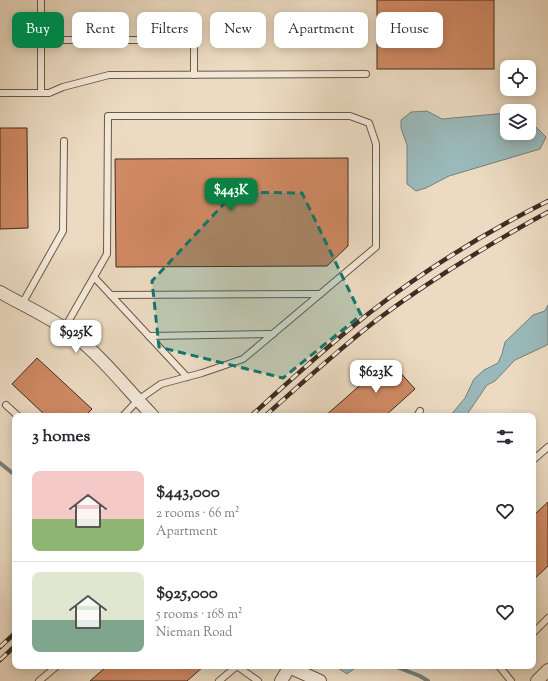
<!DOCTYPE html>
<meta charset="utf-8">
<style>
body{margin:0;font-family:"Sorts Mill Goudy",serif;background:#f2f2f3;color:#2b2b33;height:100vh;display:flex;flex-direction:column;font-size:15px;white-space:nowrap}
*{box-sizing:border-box;margin:0}
p{font-size:13px;color:#7c7c81}
.icon{flex:none;width:22px;height:22px;fill:none;stroke:currentColor;stroke-width:2;stroke-linecap:round;stroke-linejoin:round}
.map{position:relative;flex:1;overflow:hidden}
.side{position:absolute;left:12px;top:413px;width:524px;height:256px;display:flex;flex-direction:column;background:#fff;border-radius:8px;box-shadow:0 2px 10px #0003}
.side>*{flex:none}
.guide{position:absolute;left:12px;top:12px;width:524px;height:36px;display:flex;gap:8px}
.controls{position:absolute;left:500px;top:60px;display:grid;gap:8px}
.controls a{display:grid;place-items:center;width:36px;height:36px;border-radius:8px;background:#fff;box-shadow:0 2px 10px #0003;font-size:20px}
.price{position:absolute;translate:-50% -34px;padding:0 9px;border-radius:8px;background:#fff;color:#222;font-size:13px;line-height:26px;filter:drop-shadow(0 1px 2px #0008)}
.price::after{content:'';position:absolute;left:50%;top:24px;width:12px;height:9px;margin-left:-6px;background:inherit;clip-path:polygon(0 0,100% 0,50% 100%)}
.price.active{background:#0b8043;color:#fff}
ul{padding:0;list-style:none}
li{display:flex;align-items:center;gap:12px;height:100px;padding:0 20px}
li+li{border-top:1px solid #e1e1e2}
li span{display:grid;place-items:center;flex:none;width:112px;height:80px;border-radius:8px;color:#555}
li>.icon{margin-inline-start:auto}
span .icon{width:48px;height:48px;fill:#fffc;stroke-width:1}
li b{font-size:17px}
h2{display:flex;justify-content:space-between;align-items:center;height:48px;padding:0 20px;font-size:17px}
.pill{padding:0 14px;border-radius:8px;background:#fff;box-shadow:0 2px 10px #0003;font-size:14px;line-height:36px}
.pill.active{background:#0b8043;color:#fff}
.map>svg:first-child{display:block}
</style>
<div class="map">
<svg width="548" height="681" viewBox="0 0 548 681">
<rect width="100%" height="100%" fill="#ecdbc2"/>
<filter id="stains"><feTurbulence type="fractalNoise" baseFrequency=".005" numOctaves="4"/><feColorMatrix values="0 0 0 0 .2 0 0 0 0 .09 0 0 0 0 .02 0 0 0 .5 -.17"/></filter>
<radialGradient id="worn" r=".72"><stop offset=".6" stop-color="#630" stop-opacity="0"/><stop offset="1" stop-color="#630" stop-opacity=".3"/></radialGradient>
<g fill="#9ab9ba" stroke="#75817d">
<path d="M 427,111 L 442,119 L 507,113 L 507,133 L 529,133 L 529,120 L 546,137 L 540,149 L 449,176 L 426,188 L 416,191 L 407,184 L 407,145 L 401,128 L 401,120 L 411,112 Z"/>
<path d="M 548,305 L 548,344 L 545,346 L 515,360 L 495,381 L 487,385 L 466,416 L 450,416 L 465,398 L 474,379 L 484,370 L 498,363 L 502,354 L 505,342 L 533,315 L 545,311 Z"/>
<path d="M 338,666 L 358,666 L 347,674 L 338,668 Z"/>
</g>
<g fill="none" stroke-linecap="round" stroke-linejoin="round">
<g stroke="#75817d" stroke-width="4">
<path d="M 0,463 L 15,475"/>
<path d="M 394,666 L 420,676 L 428,681"/>
</g>
</g>
<g fill="#cf8963" stroke="#3e2d22">
<rect x="377" y="0" width="117" height="69"/>
<path d="M 0,128 L 27,128 L 28,228 L 0,229 Z"/>
<path d="M 348,158 L 348,246 L 327,266 L 116,267 L 115,159 Z"/>
<path d="M 37,358 L 92,409 L 85,416 L 46,416 L 12,384 Z"/>
<path d="M 389,360 L 415,389 L 385,416 L 325,416 Z"/>
<path d="M 548,502 L 548,566 L 533,580 L 533,516 Z"/>
<path d="M 107,666 L 204,666 L 187,681 L 90,681 Z"/>
</g>
<g fill="none" stroke-linecap="round" stroke-linejoin="round">
<defs>
<g id="service">
<path d="M 41,40 L 194,40 L 194,75"/>
<path d="M 0,93 L 49,93 L 63,87 L 109,75 L 366,74"/>
<path d="M 41,93 L 41,0"/>
<path d="M 94,277 L 187,377"/>
<path d="M 111,295 L 320,294"/>
<path d="M 22,304 L 63,231 L 64,141"/>
<path d="M 64,329 L 107,254 L 108,116 L 350,116 L 369,123 L 376,144 L 376,247 L 243,359 L 202,373 L 161,384 L 138,400 L 123,416"/>
<path d="M 149,336 L 273,334"/>
<path d="M 6,405 L 18,416"/>
<path d="M 417,416 L 420,411"/>
<path d="M 533,460 L 548,447"/>
<path d="M 533,633 L 548,618"/>
<path d="M 237,666 L 258,681"/>
<path d="M 499,666 L 511,681"/>
<path d="M 39,681 L 57,666"/>
<path d="M 219,681 L 237,666"/>
</g>
<g id="minor">
<path d="M 0,292 C 24,306 52,318 74,335 C 103,358 127,389 153,416"/>
<path d="M 289,667 L 320,681"/>
<path d="M 281,681 L 290,666"/>
<path d="M 537,681 L 548,670"/>
</g>
</defs>
<use href="#service" stroke="#6a584a" stroke-width="8"/>
<use href="#minor" stroke="#6a584a" stroke-width="14"/>
<use href="#service" stroke="#f3e8d7" stroke-width="6"/>
<use href="#minor" stroke="#f3e8d7" stroke-width="12"/>
<defs>
<g id="rail">
<path d="M 251,416 C 289,381 328,346 368,314 C 423,271 486,232 548,201"/>
<path d="M 265,416 C 302,383 339,349 378,319 C 432,279 489,244 548,212"/>
<path d="M 0,647 L 15,633"/>
<path d="M 0,660 L 15,646"/>
</g>
</defs>
<use href="#rail" stroke="#3e2d22" stroke-width="4.5"/>
<use href="#rail" stroke="#f3e8d7" stroke-width="3" stroke-dasharray="9" stroke-linecap="butt"/>
</g>
<path fill="#0f766e" fill-opacity="0.2" stroke="#0f766e" stroke-width="3" stroke-dasharray="8 5" stroke-linejoin="round" d="M 235,192 L 302,193 L 361,315 L 283,378 L 159,347 L 152,281 Z"/>
<rect width="100%" height="100%" filter="url(#stains)"/>
<rect width="100%" height="100%" fill="url(#worn)"/>
</svg>
<div class="controls">
<a><svg class="icon" aria-label="locate" viewBox="0 0 24 24"><circle cx="12" cy="12" r="6"/><path d="M12 2v4M12 18v4M2 12h4M18 12h4"/></svg></a>
<a><svg class="icon" aria-label="layers" viewBox="0 0 24 24"><path d="M12 4l9 5-9 5-9-5zM3 14l9 5 9-5"/></svg></a>
</div>
<b class="price active" style="left:231px;top:212px">$443K</b>
<b class="price" style="left:76px;top:354px">$925K</b>
<b class="price" style="left:376px;top:394px">$623K</b>
<div class="guide">
<a class="pill active">Buy</a>
<a class="pill">Rent</a>
<a class="pill">Filters</a>
<a class="pill">New</a>
<a class="pill">Apartment</a>
<a class="pill">House</a>
</div>
<section class="side">
<h2>3 homes<svg class="icon" aria-label="filters" viewBox="0 0 24 24"><path d="M4 7h16M4 17h16"/><circle cx="9" cy="7" r="2"/><circle cx="15" cy="17" r="2"/></svg></h2>
<ul>
<li><span style="background:linear-gradient(#f6c9c9 60%,#8fb573 0)"><svg class="icon" aria-label="home" viewBox="0 0 24 24"><path d="M3 11l9-7 9 7M6 9v11h12V9"/></svg></span><div><b>$443,000</b><p>2 rooms · 66 m²</p><p>Apartment</p></div><svg class="icon" aria-label="heart" viewBox="0 0 24 24"><path d="M12 20l-8-8c-3-5 5-10 8-4 3-6 11-1 8 4z"/></svg></li>
<li><span style="background:linear-gradient(#dfe7d0 60%,#7fa58c 0)"><svg class="icon" aria-label="home" viewBox="0 0 24 24"><path d="M3 11l9-7 9 7M6 9v11h12V9"/></svg></span><div><b>$925,000</b><p>5 rooms · 168 m²</p><p>Nieman Road</p></div><svg class="icon" aria-label="heart" viewBox="0 0 24 24"><path d="M12 20l-8-8c-3-5 5-10 8-4 3-6 11-1 8 4z"/></svg></li>
</ul>
</section>
</div>
